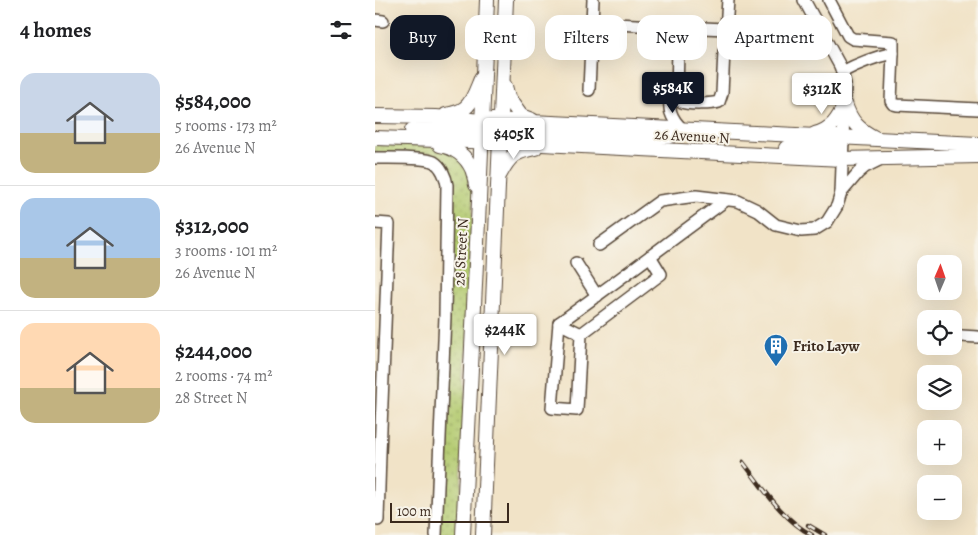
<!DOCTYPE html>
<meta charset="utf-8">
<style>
body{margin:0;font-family:Alegreya,serif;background:#f2f2f2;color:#202124;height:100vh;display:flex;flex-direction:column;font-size:19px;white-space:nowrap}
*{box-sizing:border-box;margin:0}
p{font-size:16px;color:#757577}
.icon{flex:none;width:28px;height:28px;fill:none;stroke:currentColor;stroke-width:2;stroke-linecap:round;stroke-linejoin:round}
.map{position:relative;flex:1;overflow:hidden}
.sheet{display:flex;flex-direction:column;background:#fff;width:375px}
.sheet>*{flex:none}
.top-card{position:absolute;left:15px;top:15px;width:475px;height:45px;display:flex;gap:10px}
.needle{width:32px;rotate:2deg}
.fabs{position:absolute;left:542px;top:255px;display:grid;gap:10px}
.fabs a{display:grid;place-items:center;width:45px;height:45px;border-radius:10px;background:#fff;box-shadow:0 5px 20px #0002;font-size:25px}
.scale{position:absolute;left:15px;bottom:12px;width:119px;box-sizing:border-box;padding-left:5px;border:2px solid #3b2a1e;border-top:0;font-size:14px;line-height:18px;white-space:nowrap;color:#3b2a1e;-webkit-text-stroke:4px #f7f3e8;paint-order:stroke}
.price{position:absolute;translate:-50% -42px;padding:0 11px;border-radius:5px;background:#fff;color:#222;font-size:16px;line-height:32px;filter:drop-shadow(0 1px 2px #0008)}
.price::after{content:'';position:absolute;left:50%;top:30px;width:15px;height:11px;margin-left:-8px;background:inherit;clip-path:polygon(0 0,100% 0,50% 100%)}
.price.on{background:#111827;color:#fff}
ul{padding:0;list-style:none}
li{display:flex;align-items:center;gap:15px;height:125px;padding:0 20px}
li+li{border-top:1px solid #e0e0e0}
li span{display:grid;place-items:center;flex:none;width:140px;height:100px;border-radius:15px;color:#555}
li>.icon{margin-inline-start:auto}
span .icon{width:60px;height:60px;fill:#fffc;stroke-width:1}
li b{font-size:21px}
h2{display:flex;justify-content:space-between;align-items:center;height:60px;padding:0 20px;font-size:21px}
.pill{padding:0 18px;border-radius:15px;background:#fff;box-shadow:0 5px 20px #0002;font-size:18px;line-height:45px}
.pill.on{background:#111827;color:#fff}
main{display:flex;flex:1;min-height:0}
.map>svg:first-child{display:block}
</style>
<main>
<section class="sheet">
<h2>4 homes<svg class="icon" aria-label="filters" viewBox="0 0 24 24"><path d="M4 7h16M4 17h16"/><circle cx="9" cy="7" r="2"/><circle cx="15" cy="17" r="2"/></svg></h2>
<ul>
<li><span style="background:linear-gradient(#c9d6e8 60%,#c2b280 0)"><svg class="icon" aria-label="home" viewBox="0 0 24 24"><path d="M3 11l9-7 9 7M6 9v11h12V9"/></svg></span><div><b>$584,000</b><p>5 rooms · 173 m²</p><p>26 Avenue N</p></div></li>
<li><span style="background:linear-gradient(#a9c7e8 60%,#c2b280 0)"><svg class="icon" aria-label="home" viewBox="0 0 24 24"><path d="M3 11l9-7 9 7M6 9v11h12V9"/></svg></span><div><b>$312,000</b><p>3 rooms · 101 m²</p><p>26 Avenue N</p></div></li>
<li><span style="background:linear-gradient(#ffd9b3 65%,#c2b280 0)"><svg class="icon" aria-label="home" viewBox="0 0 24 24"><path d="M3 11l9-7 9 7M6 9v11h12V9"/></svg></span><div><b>$244,000</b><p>2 rooms · 74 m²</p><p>28 Street N</p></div></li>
</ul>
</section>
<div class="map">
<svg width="603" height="535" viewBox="0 0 603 535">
<defs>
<pattern id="grass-dots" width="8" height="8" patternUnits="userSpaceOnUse" patternTransform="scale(1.25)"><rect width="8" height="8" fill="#b3ca6f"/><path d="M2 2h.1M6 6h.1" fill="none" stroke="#93a45b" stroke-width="1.8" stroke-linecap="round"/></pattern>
</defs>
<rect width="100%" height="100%" fill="#f7f3e8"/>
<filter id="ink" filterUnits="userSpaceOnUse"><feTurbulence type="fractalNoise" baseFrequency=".02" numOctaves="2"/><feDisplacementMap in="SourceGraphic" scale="10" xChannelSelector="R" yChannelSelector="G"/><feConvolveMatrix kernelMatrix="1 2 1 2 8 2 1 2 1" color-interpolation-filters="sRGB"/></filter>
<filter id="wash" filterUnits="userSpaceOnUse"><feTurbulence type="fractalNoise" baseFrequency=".0096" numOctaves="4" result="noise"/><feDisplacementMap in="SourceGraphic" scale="20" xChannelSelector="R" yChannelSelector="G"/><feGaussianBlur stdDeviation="1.12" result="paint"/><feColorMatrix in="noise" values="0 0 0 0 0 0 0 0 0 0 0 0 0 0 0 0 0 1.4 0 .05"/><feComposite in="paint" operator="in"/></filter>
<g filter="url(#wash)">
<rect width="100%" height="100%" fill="#f1e3c7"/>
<path fill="url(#grass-dots)" stroke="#777a46" d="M 0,141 L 75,149 L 95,169 L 98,202 L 84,535 L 64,535 L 72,181 L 77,177 L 68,162 L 57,154 L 0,152 Z"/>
</g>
<g filter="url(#ink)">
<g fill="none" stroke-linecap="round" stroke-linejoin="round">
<defs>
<g id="minor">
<path d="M 454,0 L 473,36 L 478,39 L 518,42 L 518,53"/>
<path d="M 0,20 L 8,21"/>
<path d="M 217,23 L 415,32 L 427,30 L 442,23"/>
<path d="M 351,29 L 353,0"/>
<path d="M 319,33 L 306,41 L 303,48 L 302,95 C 303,99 303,100 307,102 C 313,105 338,104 344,102 L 347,93 L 349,51"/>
<path d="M 467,72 C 484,63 500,57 518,53 L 516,101 L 518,104 L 522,105 L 603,109"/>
<path d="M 295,85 C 295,106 291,113 307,129"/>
<path d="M 214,90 L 218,0"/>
<path d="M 0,158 C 11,158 51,157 59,162 C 66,166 71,177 72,185 L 70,316 L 61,535"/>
<path d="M 466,193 L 483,173 L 490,167 L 506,159"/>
<path d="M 0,223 L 14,224 L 5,454 L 3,520"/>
<path d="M 224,245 L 285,201 L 321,196 L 363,201 L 382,210 L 401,225 L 426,231 L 439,230 L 452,222 L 462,206 L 466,193 L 470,85 L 467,72 L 465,66 L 429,0"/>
<path d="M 275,256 L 286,274 L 206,334 L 202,410 L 177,408 L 184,323 C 240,283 295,241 351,200"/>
<path d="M 201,263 L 222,296"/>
<path d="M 184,323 L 206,334"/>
<path d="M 586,336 L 603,337"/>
</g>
<g id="major">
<path d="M 130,86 L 133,98 L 146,116 L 157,120"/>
<path d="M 470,104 C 476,122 483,129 500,138"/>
<path d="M 71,115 C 77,114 85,112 90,108 C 98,102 102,88 106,79"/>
<path d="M 0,116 L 61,117 L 107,121 L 118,120 L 603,144"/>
<path d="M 37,130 L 101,131 L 107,130 L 115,127"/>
<path d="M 135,134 L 272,138 L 296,136"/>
<path d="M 440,134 C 457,129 463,120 470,104"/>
<path d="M 0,138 L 125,142 L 467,159 L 603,156"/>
<path d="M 65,145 C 79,147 91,156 97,169 C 99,174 100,180 101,185"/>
<path d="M 411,148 L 457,147 L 464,143 L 468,137"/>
<path d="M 125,174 C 135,155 140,152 160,148"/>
<path d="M 88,535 L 104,201 L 112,0"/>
<path d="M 108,535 L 131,0"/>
</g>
</defs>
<use href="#minor" stroke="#564637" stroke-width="14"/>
<use href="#major" stroke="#564637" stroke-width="16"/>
<use href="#minor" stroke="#fff" stroke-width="11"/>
<use href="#major" stroke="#fff" stroke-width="14"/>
<defs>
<g id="rail">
<path d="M 368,462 C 388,488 408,520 437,535"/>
<path d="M 433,525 L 450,535"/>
</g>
</defs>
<use href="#rail" stroke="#3b2a1e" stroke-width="4.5"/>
<use href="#rail" stroke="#f7f3e8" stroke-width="2.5" stroke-dasharray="8" stroke-linecap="butt"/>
</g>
</g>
<defs>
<symbol id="building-pin" viewBox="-11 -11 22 30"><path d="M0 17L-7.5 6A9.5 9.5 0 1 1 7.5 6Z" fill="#1f6fb2" stroke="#f7f3e8"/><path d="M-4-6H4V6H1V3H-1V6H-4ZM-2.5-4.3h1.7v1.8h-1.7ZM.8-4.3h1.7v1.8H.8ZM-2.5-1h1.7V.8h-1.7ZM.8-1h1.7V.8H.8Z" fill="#fff"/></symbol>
</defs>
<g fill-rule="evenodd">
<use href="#building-pin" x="387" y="332" width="28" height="38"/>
</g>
<g text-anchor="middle" stroke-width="4" stroke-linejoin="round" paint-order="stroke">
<g font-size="15" fill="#3b2a1e" stroke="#f7f3e8">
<text transform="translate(317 136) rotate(3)" y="5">26 Avenue N</text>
<text transform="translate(86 252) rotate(-87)" y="5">28 Street N</text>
</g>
<g font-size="15" font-weight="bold" fill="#3b2a1e" stroke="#f7f3e8" text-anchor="start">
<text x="418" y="351">Frito Layw</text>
</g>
</g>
</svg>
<div class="fabs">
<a><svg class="needle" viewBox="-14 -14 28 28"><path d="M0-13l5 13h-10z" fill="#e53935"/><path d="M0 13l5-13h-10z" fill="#757577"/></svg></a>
<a><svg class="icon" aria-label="locate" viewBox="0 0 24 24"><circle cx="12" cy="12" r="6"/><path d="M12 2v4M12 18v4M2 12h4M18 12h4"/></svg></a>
<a><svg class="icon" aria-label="layers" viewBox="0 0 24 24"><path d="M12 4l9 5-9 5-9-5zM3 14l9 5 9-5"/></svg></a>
<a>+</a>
<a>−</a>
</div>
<div class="scale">100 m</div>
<b class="price on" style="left:298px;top:114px">$584K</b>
<b class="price" style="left:447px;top:115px">$312K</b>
<b class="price" style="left:139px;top:160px">$405K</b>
<b class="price" style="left:130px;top:356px">$244K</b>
<div class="top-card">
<a class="pill on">Buy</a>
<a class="pill">Rent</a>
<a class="pill">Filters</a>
<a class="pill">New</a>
<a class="pill">Apartment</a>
</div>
</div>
</main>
